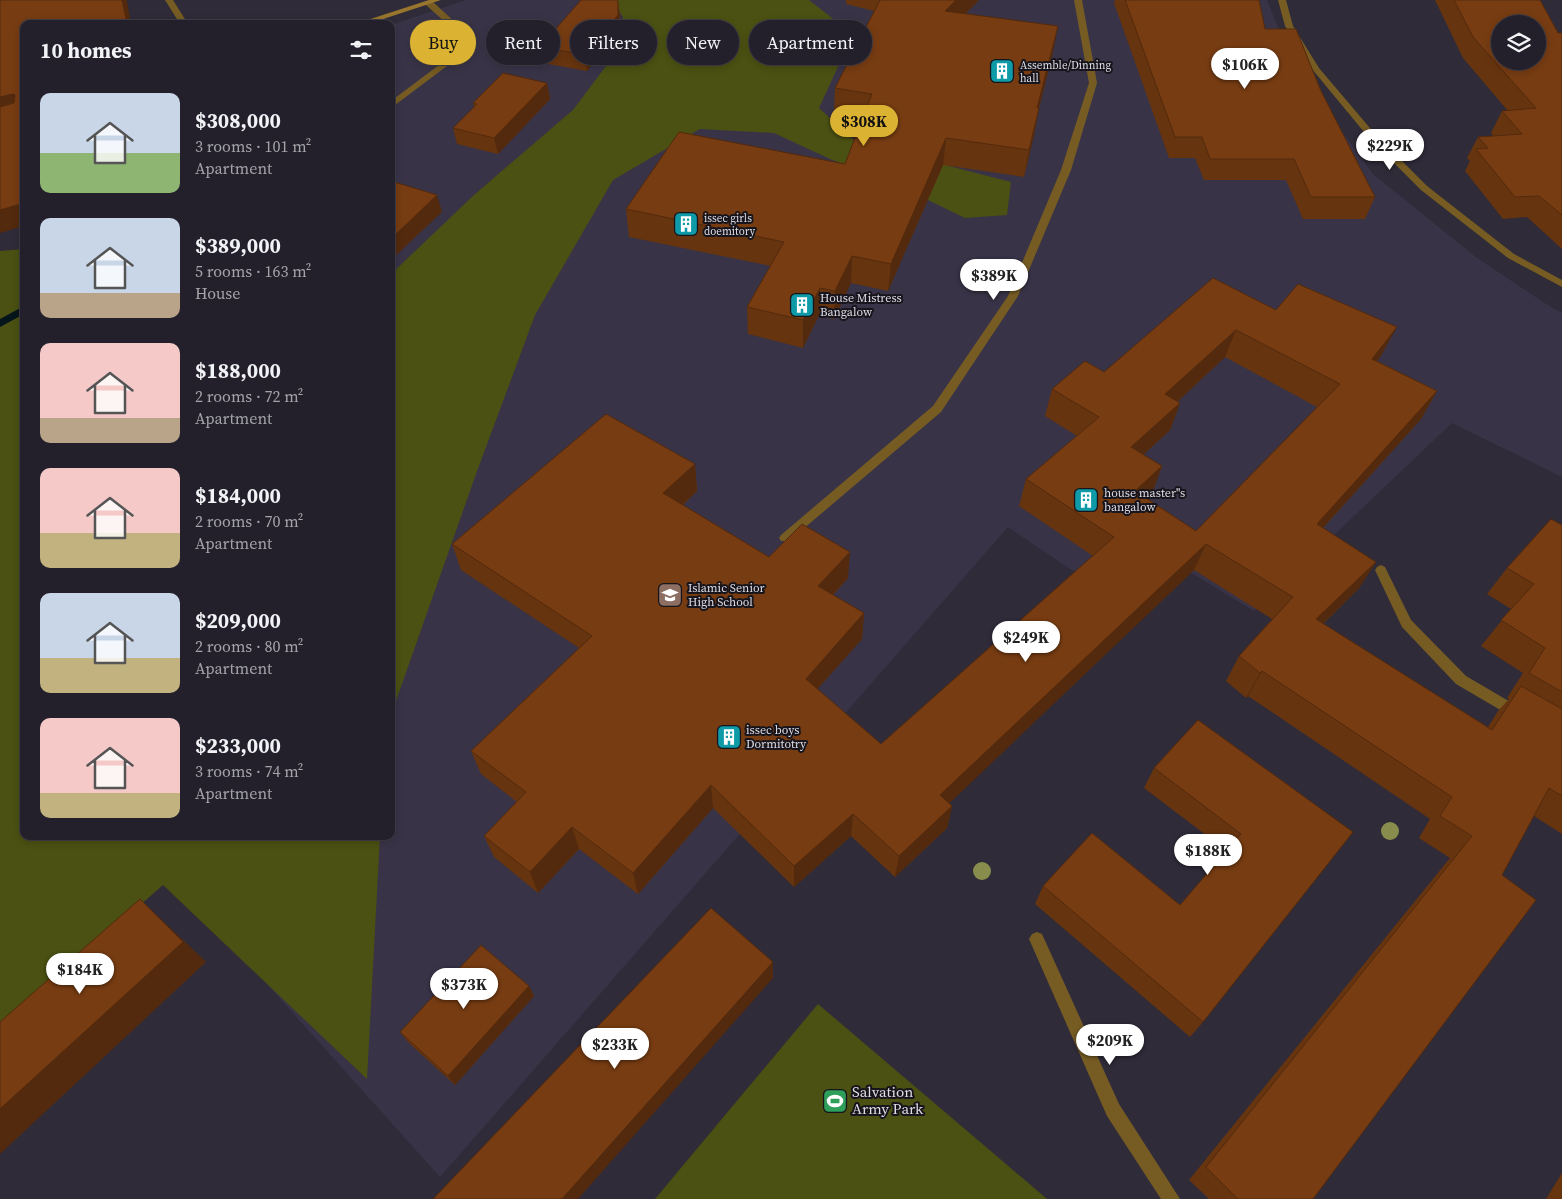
<!DOCTYPE html>
<meta charset="utf-8">
<style>
body{margin:0;font-family:"Source Serif 4",serif;background:#2b2833;color:#f1f3f6;height:100vh;display:flex;flex-direction:column;font-size:19px;white-space:nowrap}
*{box-sizing:border-box;margin:0}
p{font-size:16px;color:#a3a3a9}
.icon{flex:none;width:28px;height:28px;fill:none;stroke:currentColor;stroke-width:2;stroke-linecap:round;stroke-linejoin:round}
.map{position:relative;flex:1;overflow:hidden}
.sheet{position:absolute;left:20px;top:20px;width:375px;height:820px;display:flex;flex-direction:column;background:#23202b;border-radius:10px;box-shadow:0 2px 8px #0003,0 0 0 1px #403e47}
.sheet>*{flex:none}
.guide{position:absolute;left:410px;top:20px;width:475px;height:45px;display:flex;gap:10px}
.tools{position:absolute;left:1491px;top:15px;display:grid;gap:10px}
.tools a{display:grid;place-items:center;width:55px;height:55px;border-radius:50%;background:#23202b;box-shadow:0 2px 8px #0003,0 0 0 1px #403e47;font-size:25px}
.price{position:absolute;translate:-50% -42px;padding:0 11px;border-radius:18px;background:#fff;color:#222;font-size:16px;line-height:32px;filter:drop-shadow(0 1px 2px #0008)}
.price::after{content:'';position:absolute;left:50%;top:30px;width:15px;height:11px;margin-left:-8px;background:inherit;clip-path:polygon(0 0,100% 0,50% 100%)}
.price.active{background:#dcb233;color:#111}
ul{padding:0;list-style:none}
li{display:flex;align-items:center;gap:15px;height:125px;padding:0 20px}
li span{display:grid;place-items:center;flex:none;width:140px;height:100px;border-radius:10px;color:#555}
li>.icon{margin-inline-start:auto}
span .icon{width:60px;height:60px;fill:#fffc;stroke-width:1}
li b{font-size:21px}
h2{display:flex;justify-content:space-between;align-items:center;height:60px;padding:0 20px;font-size:21px}
.tag{padding:0 18px;border-radius:22px;background:#23202b;box-shadow:0 2px 8px #0003,0 0 0 1px #403e47;font-size:18px;line-height:45px}
.tag.active{background:#dcb233;color:#111}
.map>svg:first-child{display:block}
</style>
<div class="map">
<svg width="1562" height="1199" viewBox="0 0 1562 1199">
<rect width="100%" height="100%" fill="#2f2b39"/>
<path fill="#393347" d="M 466,0 L 1267,0 L 1277,25 L 1308,85 L 1373,174 L 1477,258 L 1554,309 L 1562,313 L 1562,477 L 1452,423 L 1254,611 L 1135,539 L 1085,579 L 1008,527 L 440,1177 L 134,836 L 391,836 L 391,25 Z"/>
<g fill="#4b5112">
<path d="M 611,0 L 809,0 L 837,22 L 847,47 L 819,108 L 856,142 L 1011,182 L 1007,215 L 965,218 L 893,183 L 830,159 L 774,133 L 700,129 L 613,180 L 535,315 L 476,474 L 391,715 L 391,274 L 474,195 L 573,110 L 618,50 L 623,17 Z"/>
<path d="M 24,249 L 24,836 L 380,836 L 367,1079 L 163,885 L 0,1028 L 0,251 Z"/>
<path d="M 818,1004 L 1047,1199 L 655,1199 Z"/>
</g>
<g fill="none" stroke-linecap="round" stroke-linejoin="round">
<path fill="#06151b" fill-rule="evenodd" d="M 24,306 L 24,314 L 0,327 L 0,319 Z"/>
<g fill="#765c23" fill-rule="evenodd">
<path d="M 426,1 L 432,1 L 470,36 L 467,51 L 391,108 L 391,101 L 459,50 L 463,38 L 426,5 Z"/>
<path d="M 1381,565 L 1385,567 L 1411,620 L 1466,676 L 1524,710 L 1526,714 L 1524,718 L 1519,720 L 1514,718 L 1456,684 L 1402,627 L 1375,570 L 1377,567 Z"/>
</g>
<g fill="#765c23" fill-rule="evenodd">
<path d="M 165,0 L 173,0 L 188,24 L 180,24 Z"/>
<path d="M 1074,0 L 1082,0 L 1097,83 L 1071,170 L 1018,296 L 941,412 L 789,541 L 781,541 L 779,538 L 781,535 L 933,406 L 1008,296 L 1061,170 L 1089,83 Z"/>
<path d="M 1278,0 L 1286,0 L 1293,26 L 1319,68 L 1375,134 L 1427,186 L 1514,254 L 1562,280 L 1562,287 L 1508,258 L 1421,190 L 1369,138 L 1312,69 L 1285,26 Z"/>
<path d="M 1037,932 L 1042,934 L 1119,1104 L 1180,1199 L 1161,1199 L 1107,1116 L 1029,939 L 1032,934 Z"/>
</g>
<path fill="#98762e" fill-rule="evenodd" d="M 429,0 L 441,0 L 368,24 L 355,24 Z"/>
</g>
<g fill="#888d4e">
<circle cx="1390" cy="831" r="9"/>
<circle cx="982" cy="871" r="9"/>
</g>
<g fill="#66340f" fill-rule="evenodd">
<path d="M 846,0 L 979,0 L 965,14 L 1053,52 L 1039,108 L 1034,135 L 1024,177 L 943,165 L 888,291 L 851,283 L 834,319 L 819,315 L 803,348 L 748,334 L 747,307 L 771,266 L 629,237 L 626,209 L 845,164 L 862,120 L 834,115 L 835,88 L 874,11 L 846,4 Z"/>
<path d="M 1115,0 L 1259,0 L 1265,29 L 1321,91 L 1375,197 L 1365,219 L 1303,219 L 1286,180 L 1204,180 L 1195,158 L 1169,158 L 1114,3 Z"/>
<path d="M 1434,0 L 1540,0 L 1558,33 L 1562,33 L 1562,249 L 1527,217 L 1503,219 L 1465,171 L 1470,161 L 1467,158 L 1478,137 L 1493,136 L 1491,133 L 1502,111 L 1508,111 L 1463,58 L 1435,0 Z"/>
<path d="M 618,1 L 620,17 L 620,31 L 587,71 L 543,63 L 540,47 Z"/>
<path d="M 547,83 L 550,99 L 498,154 L 457,144 L 453,128 L 474,107 L 473,103 Z"/>
<path d="M 1276,310 L 1382,354 L 1377,361 L 1437,391 L 1421,419 L 1323,528 L 1376,562 L 1359,588 L 1323,624 L 1488,727 L 1498,711 L 1509,699 L 1507,698 L 1523,673 L 1481,646 L 1511,609 L 1487,594 L 1507,568 L 1562,525 L 1562,834 L 1534,816 L 1313,1199 L 1209,1199 L 1189,1180 L 1450,858 L 1419,838 L 1430,819 L 1248,696 L 1246,698 L 1226,681 L 1239,656 L 1272,619 L 1194,570 L 949,803 L 952,806 L 947,828 L 895,877 L 851,836 L 794,887 L 713,808 L 638,894 L 579,849 L 538,893 L 494,857 L 484,836 L 517,802 L 481,774 L 471,751 L 579,648 L 461,570 L 452,544 L 695,464 L 697,491 L 683,505 L 769,557 L 848,578 L 833,595 L 864,613 L 862,639 L 817,689 L 881,744 L 1093,556 L 1019,506 L 1026,479 L 1077,436 L 1045,416 L 1052,389 L 1104,372 ZM 1225,357 L 1317,407 L 1196,531 L 1147,498 L 1152,493 L 1162,466 L 1143,455 L 1170,430 L 1180,403 L 1178,401 Z"/>
<path d="M 1154,768 L 1353,832 L 1203,1022 L 1190,1037 L 1035,904 L 1043,886 L 1180,905 L 1227,851 L 1144,788 Z"/>
<path d="M 529,986 L 534,996 L 455,1085 L 408,1042 L 400,1032 Z"/>
<path d="M 1562,1173 L 1562,1199 L 1546,1199 Z"/>
</g>
<g fill="#532a0d">
<path d="M 122,0 L 126,0 L 127,1 L 131,24 L 123,24 Z"/>
<path d="M 956,0 L 979,0 L 942,37 L 945,11 Z"/>
<path d="M 618,1 L 620,17 L 620,31 L 587,71 L 585,55 Z"/>
<path d="M 1058,26 L 1053,52 L 1032,135 L 1037,108 Z"/>
<path d="M 547,83 L 550,99 L 498,154 L 494,138 Z"/>
<path d="M 13,94 L 24,113 L 0,119 L 0,97 Z"/>
<path d="M 1039,108 L 1034,135 L 1024,177 L 1029,150 Z"/>
<path d="M 946,138 L 943,165 L 888,291 L 891,264 Z"/>
<path d="M 437,195 L 442,212 L 391,260 L 391,239 Z"/>
<path d="M 24,203 L 24,226 L 0,233 L 0,210 Z"/>
<path d="M 852,256 L 851,283 L 834,319 L 835,291 Z"/>
<path d="M 820,288 L 819,315 L 803,348 L 803,320 Z"/>
<path d="M 1397,327 L 1382,354 L 1358,386 L 1372,359 Z"/>
<path d="M 1236,330 L 1225,357 L 1155,422 L 1165,394 Z"/>
<path d="M 1437,391 L 1421,419 L 1302,551 L 1317,524 Z"/>
<path d="M 1180,403 L 1170,430 L 1122,474 L 1131,447 Z"/>
<path d="M 695,464 L 697,491 L 666,520 L 663,493 Z"/>
<path d="M 1162,466 L 1152,493 L 1126,517 L 1135,491 Z"/>
<path d="M 1206,544 L 1194,570 L 935,817 L 940,795 Z"/>
<path d="M 850,552 L 848,578 L 817,611 L 818,586 Z"/>
<path d="M 1376,562 L 1359,588 L 1301,645 L 1316,619 Z"/>
<path d="M 864,613 L 862,639 L 805,703 L 806,679 Z"/>
<path d="M 1262,671 L 1248,696 L 1246,698 L 1260,673 Z"/>
<path d="M 711,785 L 713,808 L 638,894 L 633,873 Z"/>
<path d="M 952,806 L 947,828 L 895,877 L 899,856 Z"/>
<path d="M 853,814 L 851,836 L 794,887 L 794,866 Z"/>
<path d="M 572,827 L 579,849 L 538,893 L 530,872 Z"/>
<path d="M 140,899 L 206,962 L 0,1154 L 0,1109 Z"/>
<path d="M 773,962 L 773,978 L 578,1199 L 562,1199 Z"/>
<path d="M 529,986 L 534,996 L 455,1085 L 448,1076 Z"/>
</g>
<g fill="#773c12" stroke="#532a0d" fill-rule="evenodd">
<path d="M 0,0 L 122,0 L 127,23 L 123,24 L 24,24 L 24,43 L 21,44 L 24,50 L 24,203 L 0,210 L 0,107 L 14,103 L 15,95 L 13,94 L 0,97 Z"/>
<path d="M 581,0 L 617,0 L 618,1 L 618,15 L 585,55 L 540,47 Z"/>
<path d="M 880,0 L 956,0 L 945,11 L 1058,26 L 1037,108 L 1039,108 L 1029,150 L 946,138 L 891,264 L 852,256 L 835,291 L 820,288 L 803,320 L 747,307 L 784,242 L 626,209 L 679,132 L 845,164 L 872,94 L 835,88 Z"/>
<path d="M 1125,0 L 1259,0 L 1265,29 L 1296,29 L 1321,91 L 1375,197 L 1311,197 L 1294,159 L 1210,159 L 1202,137 L 1175,137 Z"/>
<path d="M 1454,0 L 1540,0 L 1558,33 L 1562,33 L 1562,215 L 1539,196 L 1515,197 L 1476,149 L 1488,148 L 1478,137 L 1522,134 L 1502,111 L 1536,108 L 1473,37 ZM 1500,24 L 1538,24 L 1538,61 L 1500,61 Z"/>
<path d="M 503,73 L 547,83 L 494,138 L 453,128 L 477,104 L 473,103 Z"/>
<path d="M 391,181 L 437,195 L 391,239 Z"/>
<path d="M 1213,278 L 1276,310 L 1298,284 L 1397,327 L 1372,359 L 1437,391 L 1317,524 L 1376,562 L 1316,619 L 1492,730 L 1521,686 L 1562,709 L 1562,796 L 1549,788 L 1502,875 L 1536,900 L 1313,1199 L 1238,1199 L 1206,1167 L 1472,836 L 1440,816 L 1452,797 L 1262,671 L 1260,673 L 1239,656 L 1293,597 L 1206,544 L 940,795 L 952,806 L 899,856 L 853,814 L 794,866 L 711,785 L 633,873 L 572,827 L 530,872 L 484,836 L 526,792 L 471,751 L 592,636 L 452,544 L 606,414 L 695,464 L 663,493 L 769,557 L 802,524 L 850,552 L 818,586 L 864,613 L 806,679 L 881,744 L 1114,537 L 1026,479 L 1099,417 L 1052,389 L 1085,361 L 1104,372 ZM 1236,330 L 1340,384 L 1196,531 L 1135,491 L 1162,466 L 1131,447 L 1180,403 L 1165,394 Z"/>
<path d="M 1551,519 L 1562,525 L 1562,692 L 1529,673 L 1545,648 L 1501,620 L 1534,584 L 1507,568 Z"/>
<path d="M 1198,720 L 1353,832 L 1203,1022 L 1043,886 L 1092,833 L 1180,905 L 1241,834 L 1154,768 Z"/>
<path d="M 140,899 L 183,942 L 0,1109 L 0,1022 Z"/>
<path d="M 711,908 L 773,962 L 562,1199 L 433,1199 Z"/>
<path d="M 481,945 L 529,986 L 448,1076 L 400,1032 Z"/>
</g>
<defs>
<symbol id="building-square" viewBox="-11 -11 22 22"><rect x="-9" y="-9" width="18" height="18" rx="4" fill="#0f9aa8" stroke="#17151b"/><path d="M-4-6H4V6H1V3H-1V6H-4ZM-2.5-4.3h1.7v1.8h-1.7ZM.8-4.3h1.7v1.8H.8ZM-2.5-1h1.7V.8h-1.7ZM.8-1h1.7V.8H.8Z" fill="#fff"/></symbol>
<symbol id="school-square" viewBox="-11 -11 22 22"><rect x="-9" y="-9" width="18" height="18" rx="4" fill="#8d6e63" stroke="#17151b"/><path d="M0-5L7-2L0 1L-7-2ZM-4 1L0 2.5L4 1V4Q0 6-4 4Z" fill="#fff"/></symbol>
<symbol id="stadium-square" viewBox="-11 -11 22 22"><rect x="-9" y="-9" width="18" height="18" rx="4" fill="#2e9e5b" stroke="#17151b"/><path d="M0-5a6.5 5 0 1 0 0 10a6.5 5 0 1 0 0-10ZM-3.5-1.8h7v3.6h-7Z" fill="#fff"/></symbol>
</defs>
<g fill-rule="evenodd">
<use href="#building-square" x="988" y="57" width="28" height="28"/>
<use href="#building-square" x="672" y="210" width="28" height="28"/>
<use href="#building-square" x="788" y="291" width="28" height="28"/>
<use href="#building-square" x="1072" y="486" width="28" height="28"/>
<use href="#school-square" x="656" y="581" width="28" height="28"/>
<use href="#building-square" x="715" y="723" width="28" height="28"/>
<use href="#stadium-square" x="821" y="1087" width="28" height="28"/>
</g>
<g text-anchor="middle" stroke-width="4" stroke-linejoin="round" paint-order="stroke">
<g font-size="11" fill="#dedce5" stroke="#17151b" text-anchor="start">
<text x="1020" y="69">Assemble/Dinning<tspan x="1020" dy="13">hall</tspan></text>
<text x="704" y="222">issec girls<tspan x="704" dy="13">doemitory</tspan></text>
</g>
<g font-size="12" fill="#dedce5" stroke="#17151b" text-anchor="start">
<text x="820" y="302">House Mistress<tspan x="820" dy="14">Bangalow</tspan></text>
<text x="1104" y="497">house master"s<tspan x="1104" dy="14">bangalow</tspan></text>
<text x="688" y="592">Islamic Senior<tspan x="688" dy="14">High School</tspan></text>
<text x="746" y="734">issec boys<tspan x="746" dy="14">Dormitotry</tspan></text>
</g>
<g font-size="15" fill="#dedce5" stroke="#17151b" text-anchor="start">
<text x="852" y="1097">Salvation<tspan x="852" dy="17">Army Park</tspan></text>
</g>
</g>
</svg>
<div class="tools">
<a><svg class="icon" aria-label="layers" viewBox="0 0 24 24"><path d="M12 4l9 5-9 5-9-5zM3 14l9 5 9-5"/></svg></a>
</div>
<b class="price" style="left:1245px;top:90px">$106K</b>
<b class="price active" style="left:864px;top:147px">$308K</b>
<b class="price" style="left:1390px;top:171px">$229K</b>
<b class="price" style="left:994px;top:301px">$389K</b>
<b class="price" style="left:1026px;top:663px">$249K</b>
<b class="price" style="left:1208px;top:876px">$188K</b>
<b class="price" style="left:80px;top:995px">$184K</b>
<b class="price" style="left:464px;top:1010px">$373K</b>
<b class="price" style="left:1110px;top:1066px">$209K</b>
<b class="price" style="left:615px;top:1070px">$233K</b>
<div class="guide">
<a class="tag active">Buy</a>
<a class="tag">Rent</a>
<a class="tag">Filters</a>
<a class="tag">New</a>
<a class="tag">Apartment</a>
</div>
<section class="sheet">
<h2>10 homes<svg class="icon" aria-label="filters" viewBox="0 0 24 24"><path d="M4 7h16M4 17h16"/><circle cx="9" cy="7" r="2"/><circle cx="15" cy="17" r="2"/></svg></h2>
<ul>
<li><span style="background:linear-gradient(#c9d6e8 60%,#8fb573 0)"><svg class="icon" aria-label="home" viewBox="0 0 24 24"><path d="M3 11l9-7 9 7M6 9v11h12V9"/></svg></span><div><b>$308,000</b><p>3 rooms · 101 m²</p><p>Apartment</p></div></li>
<li><span style="background:linear-gradient(#c9d6e8 75%,#b9a48a 0)"><svg class="icon" aria-label="home" viewBox="0 0 24 24"><path d="M3 11l9-7 9 7M6 9v11h12V9"/></svg></span><div><b>$389,000</b><p>5 rooms · 163 m²</p><p>House</p></div></li>
<li><span style="background:linear-gradient(#f6c9c9 75%,#b9a48a 0)"><svg class="icon" aria-label="home" viewBox="0 0 24 24"><path d="M3 11l9-7 9 7M6 9v11h12V9"/></svg></span><div><b>$188,000</b><p>2 rooms · 72 m²</p><p>Apartment</p></div></li>
<li><span style="background:linear-gradient(#f6c9c9 65%,#c2b280 0)"><svg class="icon" aria-label="home" viewBox="0 0 24 24"><path d="M3 11l9-7 9 7M6 9v11h12V9"/></svg></span><div><b>$184,000</b><p>2 rooms · 70 m²</p><p>Apartment</p></div></li>
<li><span style="background:linear-gradient(#c9d6e8 65%,#c2b280 0)"><svg class="icon" aria-label="home" viewBox="0 0 24 24"><path d="M3 11l9-7 9 7M6 9v11h12V9"/></svg></span><div><b>$209,000</b><p>2 rooms · 80 m²</p><p>Apartment</p></div></li>
<li><span style="background:linear-gradient(#f6c9c9 75%,#c2b280 0)"><svg class="icon" aria-label="home" viewBox="0 0 24 24"><path d="M3 11l9-7 9 7M6 9v11h12V9"/></svg></span><div><b>$233,000</b><p>3 rooms · 74 m²</p><p>Apartment</p></div></li>
</ul>
</section>
</div>
